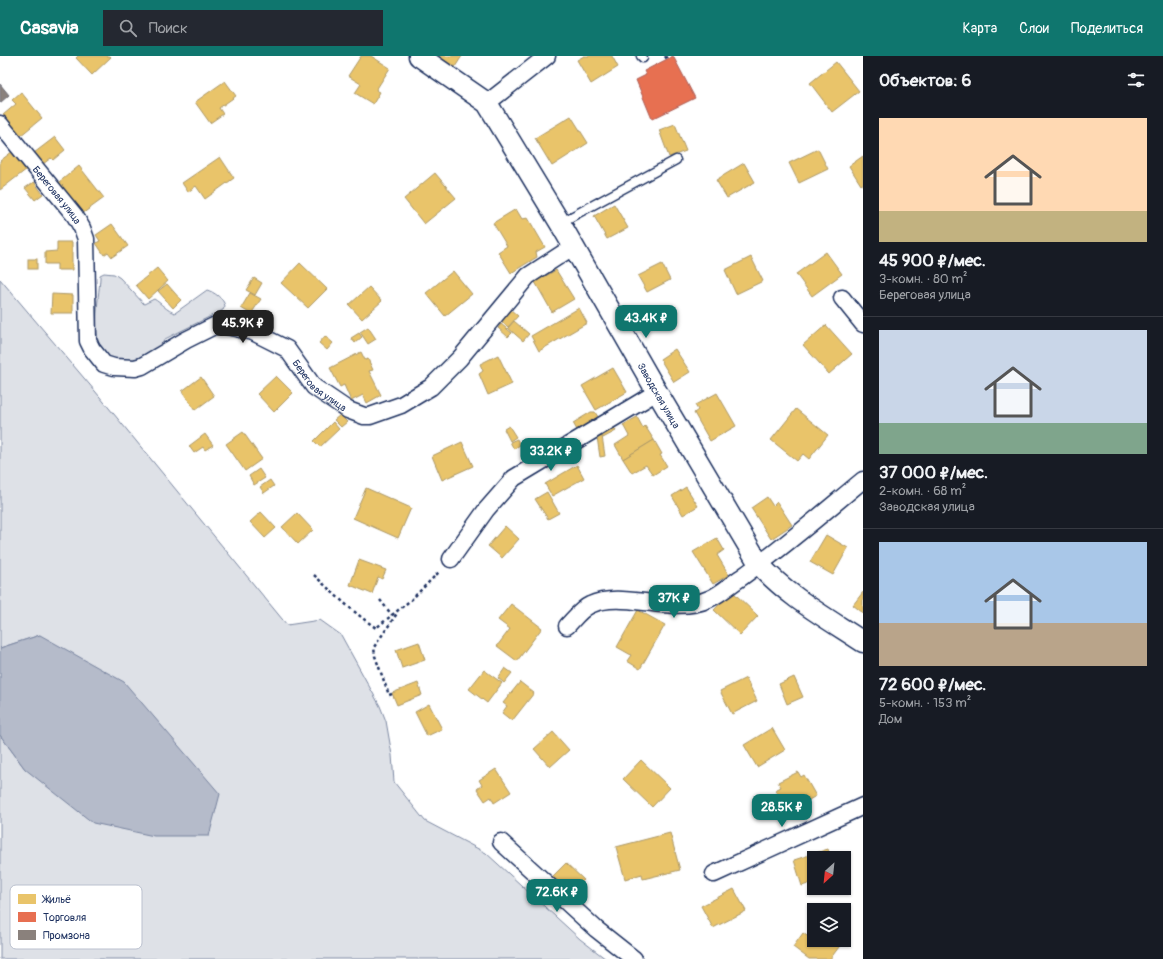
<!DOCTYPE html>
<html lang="ru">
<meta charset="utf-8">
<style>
body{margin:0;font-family:Pangolin,sans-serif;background:#242831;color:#f1f3f6;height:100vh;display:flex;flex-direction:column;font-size:15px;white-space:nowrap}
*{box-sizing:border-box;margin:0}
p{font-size:13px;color:#9ea1a6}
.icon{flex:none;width:22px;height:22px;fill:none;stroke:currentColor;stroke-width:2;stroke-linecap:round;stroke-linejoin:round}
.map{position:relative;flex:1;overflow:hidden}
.sheet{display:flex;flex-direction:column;background:#171b24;width:300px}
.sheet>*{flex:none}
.needle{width:26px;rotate:207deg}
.tools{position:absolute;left:807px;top:795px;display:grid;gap:8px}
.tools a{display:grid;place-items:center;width:44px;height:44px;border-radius:0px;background:#171b24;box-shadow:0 1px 3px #0004;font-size:20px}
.price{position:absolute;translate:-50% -34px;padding:0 9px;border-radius:8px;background:#0f766e;color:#fff;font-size:13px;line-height:26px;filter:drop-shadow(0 1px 2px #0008)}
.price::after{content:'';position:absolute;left:50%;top:24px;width:12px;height:9px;margin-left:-6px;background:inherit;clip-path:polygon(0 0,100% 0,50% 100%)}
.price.current{background:#222;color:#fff}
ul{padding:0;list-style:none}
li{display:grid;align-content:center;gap:8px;height:212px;padding:0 16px}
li+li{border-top:1px solid #363941}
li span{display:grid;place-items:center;height:124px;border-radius:0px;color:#555}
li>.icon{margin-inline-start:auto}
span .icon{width:72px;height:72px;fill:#fffc;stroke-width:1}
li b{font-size:17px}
h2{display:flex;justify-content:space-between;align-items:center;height:48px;padding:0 16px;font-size:17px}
header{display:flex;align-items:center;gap:24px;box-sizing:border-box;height:56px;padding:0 20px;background:#0f766e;color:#fff}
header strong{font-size:19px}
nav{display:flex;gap:22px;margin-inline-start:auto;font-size:14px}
.search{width:280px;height:36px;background:#242831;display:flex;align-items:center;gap:10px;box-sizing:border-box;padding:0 14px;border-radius:0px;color:#9ea1a6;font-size:15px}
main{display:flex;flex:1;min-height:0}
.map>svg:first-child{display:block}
</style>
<header>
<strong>Casavia</strong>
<div class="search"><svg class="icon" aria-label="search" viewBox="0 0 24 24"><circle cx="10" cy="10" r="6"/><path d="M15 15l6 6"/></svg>Поиск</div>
<nav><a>Карта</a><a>Слои</a><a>Поделиться</a></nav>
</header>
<main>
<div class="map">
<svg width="863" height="903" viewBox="0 0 863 903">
<rect width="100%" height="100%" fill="#fff"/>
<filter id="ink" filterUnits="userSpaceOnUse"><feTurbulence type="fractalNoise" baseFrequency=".025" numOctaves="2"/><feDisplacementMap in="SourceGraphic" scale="8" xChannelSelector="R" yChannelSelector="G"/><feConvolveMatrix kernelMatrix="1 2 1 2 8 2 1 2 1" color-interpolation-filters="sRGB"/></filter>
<g filter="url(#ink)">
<g fill="#dee1e7" stroke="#7c88a2">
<path d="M 104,217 L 114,218 L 120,222 L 144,248 L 154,243 C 161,247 167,255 175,257 L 207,234 C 214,236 224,243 225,250 L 223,254 L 165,283 C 160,293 144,305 133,304 C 125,304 114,306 106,300 C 90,288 99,241 100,222 L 100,219 Z"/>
<path d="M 0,223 L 95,335 L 287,569 L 320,564 L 341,579 L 380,650 L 386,665 L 392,699 L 394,726 L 425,765 L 486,797 L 580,883 L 606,903 L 0,903 L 0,679 L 25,713 L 40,579 L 0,592 Z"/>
</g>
<path fill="#b5bbca" stroke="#77839f" d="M 40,579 L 124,626 L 220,738 L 209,780 L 154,780 L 93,767 L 25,713 L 0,679 L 0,592 Z"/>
<g fill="#e9c46a" stroke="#ab9766">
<path d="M 78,0 L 110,0 L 111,1 L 92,19 L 76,2 Z"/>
<path d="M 361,0 L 371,0 L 390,12 L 376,34 L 380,36 L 373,48 L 355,37 L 361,28 L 348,20 Z"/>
<path d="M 438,0 L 462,0 L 455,11 Z"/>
<path d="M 584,0 L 612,0 L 618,11 L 591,28 L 577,4 Z"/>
<path d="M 836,6 L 859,35 L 832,56 L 810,27 Z"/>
<path d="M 225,25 L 236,40 L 219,52 L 223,58 L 210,67 L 195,46 Z"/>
<path d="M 21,36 L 42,62 L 20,80 L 3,59 L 16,48 L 12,44 Z"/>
<path d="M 571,60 L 588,87 L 552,110 L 535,82 Z"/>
<path d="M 675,68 L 686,95 L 669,101 L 659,74 Z"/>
<path d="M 55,81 L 65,94 L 53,104 L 51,102 L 43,108 L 34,97 Z"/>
<path d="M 818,93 L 828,113 L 799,127 L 789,107 Z"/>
<path d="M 13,95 L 27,113 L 0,134 L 0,105 Z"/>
<path d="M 863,100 L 863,128 L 861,129 L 849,110 Z"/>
<path d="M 220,101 L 234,122 L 205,143 L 196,130 L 188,136 L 182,127 Z"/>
<path d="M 744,107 L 755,126 L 727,142 L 716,124 Z"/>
<path d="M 79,110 L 104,142 L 82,158 L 58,127 Z"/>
<path d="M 435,117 L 456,142 L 424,168 L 404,143 Z"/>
<path d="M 34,126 L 43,138 L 35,144 L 25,132 Z"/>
<path d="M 614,148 L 628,172 L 607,183 L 594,160 Z"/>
<path d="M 516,153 L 522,163 L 528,162 L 545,191 L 536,196 L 537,201 L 511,217 L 498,196 L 507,190 L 493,167 Z"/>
<path d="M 112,168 L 128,190 L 112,201 L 108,196 L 104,199 L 96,187 L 100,185 L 96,179 Z"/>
<path d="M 57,186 L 72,186 L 72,214 L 57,214 L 57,208 L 45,208 L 45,196 L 57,195 Z"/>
<path d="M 826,196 L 842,218 L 812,240 L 796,218 Z"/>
<path d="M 751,201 L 763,225 L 736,238 L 725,214 Z"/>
<rect x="28" y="203" width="9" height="10"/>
<path d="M 300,207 L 327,233 L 308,252 L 281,227 Z"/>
<path d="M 662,208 L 670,224 L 647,236 L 638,220 Z"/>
<path d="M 157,212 L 168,225 L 148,243 L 136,229 Z"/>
<path d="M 556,214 L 574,243 L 552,256 L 535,226 Z"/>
<path d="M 453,215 L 472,238 L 445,260 L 426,237 Z"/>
<path d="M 254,222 L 262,227 L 255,239 L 246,234 Z"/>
<path d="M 167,228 L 181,244 L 173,252 L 158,235 Z"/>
<path d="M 369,231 L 382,245 L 362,263 L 349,249 Z"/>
<path d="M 250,237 L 261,243 L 251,258 L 241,252 Z"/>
<path d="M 52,238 L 73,239 L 73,257 L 51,257 Z"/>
<path d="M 579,252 L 587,267 L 539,295 L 531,280 Z"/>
<path d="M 510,253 L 518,260 L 508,271 L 500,264 Z"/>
<path d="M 514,265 L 529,278 L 523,285 L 508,272 Z"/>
<path d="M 501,268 L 512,277 L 508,281 L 498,272 Z"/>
<path d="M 826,269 L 852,298 L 829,318 L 803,289 Z"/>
<path d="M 368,271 L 376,283 L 368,288 L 360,276 Z"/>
<path d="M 359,277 L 362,281 L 355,287 L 351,282 Z"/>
<path d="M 325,280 L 333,287 L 327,294 L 319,287 Z"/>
<path d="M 675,293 L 690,316 L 674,326 L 660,303 Z"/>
<path d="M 361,296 L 365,304 L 368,303 L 373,314 L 369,315 L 381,339 L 367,347 L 363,339 L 351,345 L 344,329 L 340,331 L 330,312 Z"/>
<path d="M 498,299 L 512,328 L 488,339 L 479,318 L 483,315 L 480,308 Z"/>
<path d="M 613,312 L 627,336 L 596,354 L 582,330 Z"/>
<path d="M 276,320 L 293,337 L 274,356 L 257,338 Z"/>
<path d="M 201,321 L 214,340 L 195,354 L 182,335 Z"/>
<path d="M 717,337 L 736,370 L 710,385 L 694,357 L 698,354 L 695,349 Z"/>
<path d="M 796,353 L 828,379 L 809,403 L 803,398 L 797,405 L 771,384 Z"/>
<path d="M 591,356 L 595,356 L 598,361 L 577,374 L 573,367 Z"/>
<path d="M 340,359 L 347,366 L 341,371 L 334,364 Z"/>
<path d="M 637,361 L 643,372 L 645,370 L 654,384 L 623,403 L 615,389 L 629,380 L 623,369 Z"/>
<path d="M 333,366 L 339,373 L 320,391 L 314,385 Z"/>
<path d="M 612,368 L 616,375 L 603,382 L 599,376 Z"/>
<path d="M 509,370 L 516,381 L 510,385 L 504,373 Z"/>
<path d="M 243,376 L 262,403 L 245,415 L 226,388 Z"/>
<path d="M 205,378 L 213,389 L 205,394 L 203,391 L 194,397 L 189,390 Z"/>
<path d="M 602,380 L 605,400 L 600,401 L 597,381 Z"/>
<path d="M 517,383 L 520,389 L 514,393 L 510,386 Z"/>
<path d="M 654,384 L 662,398 L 660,399 L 667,410 L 653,419 L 646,409 L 632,417 L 623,403 Z"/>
<path d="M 462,386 L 473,410 L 442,424 L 432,400 Z"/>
<path d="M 577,409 L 584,422 L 552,440 L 545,428 Z"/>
<path d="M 259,413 L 265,422 L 254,429 L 249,420 Z"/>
<path d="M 270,424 L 274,430 L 264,437 L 260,431 Z"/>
<path d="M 686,431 L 698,450 L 683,459 L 672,440 Z"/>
<path d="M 366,432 L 411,452 L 398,482 L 353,462 Z"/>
<path d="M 547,436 L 559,457 L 548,463 L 535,443 Z"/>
<path d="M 767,441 L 773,450 L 777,446 L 792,469 L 771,483 L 751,452 Z"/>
<path d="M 261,456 L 276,472 L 265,482 L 250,466 Z"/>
<path d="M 297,457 L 313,474 L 298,488 L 282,471 Z"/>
<path d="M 505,470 L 519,483 L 502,502 L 488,490 Z"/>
<path d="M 826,479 L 848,492 L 833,519 L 810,506 Z"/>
<path d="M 717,482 L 724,494 L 717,499 L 729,519 L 713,528 L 693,496 Z"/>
<path d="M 359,504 L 386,514 L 382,523 L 378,521 L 372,538 L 350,529 Z"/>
<path d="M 732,535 L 758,560 L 740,579 L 714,554 Z"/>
<path d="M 863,536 L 863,557 L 853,549 Z"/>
<path d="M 511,548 L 542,572 L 517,605 L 497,590 L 510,573 L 498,564 Z"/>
<path d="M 638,554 L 665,569 L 640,613 L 627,605 L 631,599 L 617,591 Z"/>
<path d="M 419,586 L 425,604 L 402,612 L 396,594 Z"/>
<path d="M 505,612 L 512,617 L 504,627 L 498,622 Z"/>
<path d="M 484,614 L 502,627 L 487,647 L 469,633 Z"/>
<path d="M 794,621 L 803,641 L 787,648 L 779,628 Z"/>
<path d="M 746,622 L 757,645 L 732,658 L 720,635 Z"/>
<path d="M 520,626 L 534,637 L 512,665 L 502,657 L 507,650 L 503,647 Z"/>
<path d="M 418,627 L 422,639 L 397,649 L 392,637 Z"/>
<path d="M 429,648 L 442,673 L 427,680 L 415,656 Z"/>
<path d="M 772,672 L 785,694 L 757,711 L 744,689 Z"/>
<path d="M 553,676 L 569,694 L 550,711 L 534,693 Z"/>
<path d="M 641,704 L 670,732 L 652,751 L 623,723 Z"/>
<path d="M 496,713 L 511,736 L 494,747 L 491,741 L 485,745 L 477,733 L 482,729 L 479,724 Z"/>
<path d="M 798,716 L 801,721 L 804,719 L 816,740 L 787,756 L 775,734 L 781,731 L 778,726 Z"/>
<path d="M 670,777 L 680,814 L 643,823 L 642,818 L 625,823 L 616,791 Z"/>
<path d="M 828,793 L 831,802 L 814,802 L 814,826 L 802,830 L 794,804 Z"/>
<path d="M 566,807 L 584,824 L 568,839 L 551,822 Z"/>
<path d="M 734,833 L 746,855 L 713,872 L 701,850 Z"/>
<path d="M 803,877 L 817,887 L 819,884 L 839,884 L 842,887 L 830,903 L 809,903 L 793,891 Z"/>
</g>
<path fill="#e76f51" stroke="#aa5c55" d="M 673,0 L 695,42 L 652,63 L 636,24 L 646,19 L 644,15 Z"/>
<path fill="#8a817c" stroke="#696873" d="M 0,28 L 9,39 L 0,47 Z"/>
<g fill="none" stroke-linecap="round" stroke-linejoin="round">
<defs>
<g id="service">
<path d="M 641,0 L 643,2"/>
<path d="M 560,167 L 676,104"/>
</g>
<g id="minor">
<path d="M 487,47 L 547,0"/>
<path id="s1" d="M 0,68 L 75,160 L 82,172 L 86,183 L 88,285 L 92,293 L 104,308 L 114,311 L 135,312 L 142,310 L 186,284 L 214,270 L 223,269 L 253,276 L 287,293 L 314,331 L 348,354 L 364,360 L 370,360 L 401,349 L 431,331 L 460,302 L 528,220 L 574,190"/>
<path d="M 842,242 L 863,268"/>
<path d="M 451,503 L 486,454 L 514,422 L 657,336"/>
<path d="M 567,570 C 574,563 581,553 590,549 C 623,533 672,560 709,543 C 721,538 731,528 742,521 C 784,491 823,457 863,424"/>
<path d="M 501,786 L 596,873 L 634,903"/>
<path d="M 714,818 L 863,750"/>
</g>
<g id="tertiary">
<path id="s2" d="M 419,0 L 487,47 L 560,167 L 657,336 L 759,508 C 788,541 827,562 863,586"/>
</g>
</defs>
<use href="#service" stroke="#1b2f5e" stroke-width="11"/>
<use href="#minor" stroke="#1b2f5e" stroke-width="19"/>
<use href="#tertiary" stroke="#1b2f5e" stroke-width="23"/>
<g stroke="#1b2f5e" stroke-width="2.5" stroke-dasharray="3 3" stroke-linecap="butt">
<path d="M 665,0 L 667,3"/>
<path d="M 314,519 C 334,538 353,556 376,572 L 412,543 L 440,515"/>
<path d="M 380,544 L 392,559"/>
<path d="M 392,638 L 389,639 L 375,600 L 374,591 L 398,556"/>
</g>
<use href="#service" stroke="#fff" stroke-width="8"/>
<use href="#minor" stroke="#fff" stroke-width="16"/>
<use href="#tertiary" stroke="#fff" stroke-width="20"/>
</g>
</g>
<g text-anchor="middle" stroke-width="4" stroke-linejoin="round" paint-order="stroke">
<g font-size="10" fill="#1b2f5e" stroke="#fff">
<text dy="4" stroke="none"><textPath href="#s1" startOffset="91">Береговая улица</textPath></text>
<text dy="4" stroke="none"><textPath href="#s1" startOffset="523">Береговая улица</textPath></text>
<text dy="4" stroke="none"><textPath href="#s2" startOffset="422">Заводская улица</textPath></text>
</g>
</g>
<rect x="10" y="829" width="132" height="64" rx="6" fill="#fff" stroke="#bbc1cf" stroke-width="1"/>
<rect x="18" y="838" width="18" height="10" fill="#e9c46a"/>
<rect x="18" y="856" width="18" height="10" fill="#e76f51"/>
<rect x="18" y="874" width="18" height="10" fill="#8a817c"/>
<g font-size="11" fill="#1b2f5e">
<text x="43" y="847">Жильё</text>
<text x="43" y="865">Торговля</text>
<text x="43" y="883">Промзона</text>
</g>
</svg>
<div class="tools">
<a><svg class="needle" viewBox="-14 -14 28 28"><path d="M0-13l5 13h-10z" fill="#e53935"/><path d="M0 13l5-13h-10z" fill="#9ea1a6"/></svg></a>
<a><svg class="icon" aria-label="layers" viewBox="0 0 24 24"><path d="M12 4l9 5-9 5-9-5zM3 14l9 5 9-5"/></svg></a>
</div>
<b class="price" style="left:646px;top:283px">43.4K ₽</b>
<b class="price current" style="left:243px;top:288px">45.9K ₽</b>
<b class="price" style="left:551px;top:416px">33.2K ₽</b>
<b class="price" style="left:674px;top:563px">37K ₽</b>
<b class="price" style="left:782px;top:772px">28.5K ₽</b>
<b class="price" style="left:557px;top:857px">72.6K ₽</b>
</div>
<section class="sheet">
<h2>Объектов: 6<svg class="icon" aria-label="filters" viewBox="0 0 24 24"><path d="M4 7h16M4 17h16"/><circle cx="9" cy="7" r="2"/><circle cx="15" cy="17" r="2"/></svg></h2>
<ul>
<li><span style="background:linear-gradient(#ffd9b3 75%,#c2b280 0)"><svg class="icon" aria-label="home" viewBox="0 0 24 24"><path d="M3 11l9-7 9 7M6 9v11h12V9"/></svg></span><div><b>45 900 ₽/мес.</b><p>3-комн. · 80 m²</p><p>Береговая улица</p></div></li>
<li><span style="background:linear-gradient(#c9d6e8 75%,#7fa58c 0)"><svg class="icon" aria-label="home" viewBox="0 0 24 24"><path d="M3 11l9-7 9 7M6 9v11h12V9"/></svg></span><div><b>37 000 ₽/мес.</b><p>2-комн. · 68 m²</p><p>Заводская улица</p></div></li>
<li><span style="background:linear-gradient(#a9c7e8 65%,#b9a48a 0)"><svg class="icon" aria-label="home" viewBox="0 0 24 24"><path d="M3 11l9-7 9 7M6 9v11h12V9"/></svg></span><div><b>72 600 ₽/мес.</b><p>5-комн. · 153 m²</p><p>Дом</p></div></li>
</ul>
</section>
</main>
